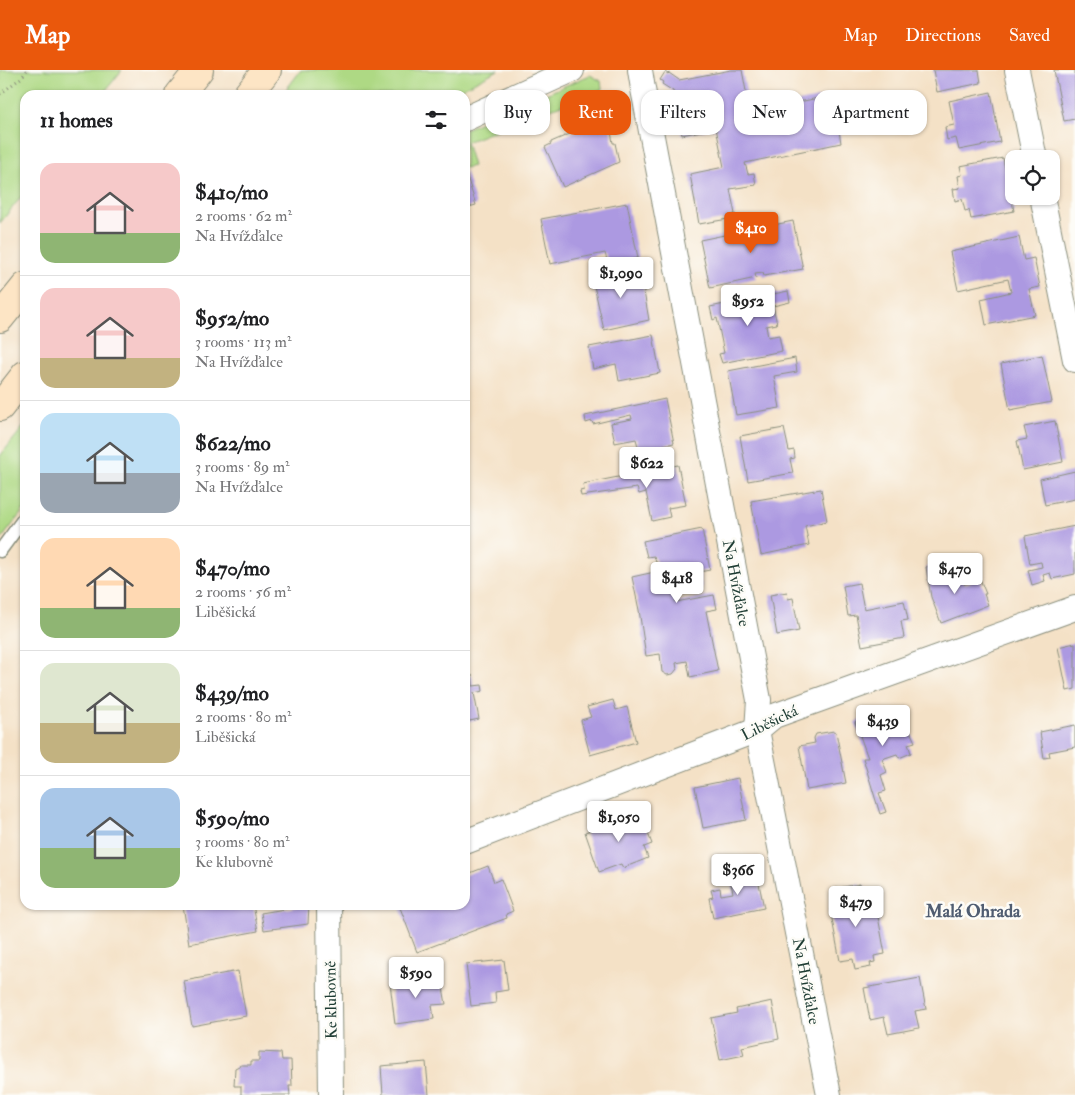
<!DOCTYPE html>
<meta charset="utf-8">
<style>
body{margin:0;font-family:"IM FELL Double Pica",serif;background:#f6f6f6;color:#202124;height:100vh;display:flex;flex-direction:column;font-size:19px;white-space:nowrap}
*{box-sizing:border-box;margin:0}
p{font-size:16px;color:#757577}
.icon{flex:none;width:28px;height:28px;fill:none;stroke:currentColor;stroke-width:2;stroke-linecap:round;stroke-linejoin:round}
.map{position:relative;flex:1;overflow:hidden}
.details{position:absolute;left:20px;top:20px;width:450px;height:820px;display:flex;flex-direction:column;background:#fff;border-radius:15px;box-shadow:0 1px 4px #0004}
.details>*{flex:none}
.hud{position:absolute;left:485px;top:20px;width:475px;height:45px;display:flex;gap:10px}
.controls{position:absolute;left:1005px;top:80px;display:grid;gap:10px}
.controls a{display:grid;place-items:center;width:55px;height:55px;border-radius:10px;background:#fff;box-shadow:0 1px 4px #0004;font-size:25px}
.price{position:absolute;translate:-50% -42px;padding:0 11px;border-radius:5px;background:#fff;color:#222;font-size:16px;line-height:32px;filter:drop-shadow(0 1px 2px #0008)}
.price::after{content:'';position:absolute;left:50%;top:30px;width:15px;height:11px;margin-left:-8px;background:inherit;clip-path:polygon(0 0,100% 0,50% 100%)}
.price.active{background:#ea580c;color:#fff}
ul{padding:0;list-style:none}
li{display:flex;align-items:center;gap:15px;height:125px;padding:0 20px}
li+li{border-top:1px solid #e0e0e0}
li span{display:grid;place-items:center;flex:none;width:140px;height:100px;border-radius:15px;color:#555}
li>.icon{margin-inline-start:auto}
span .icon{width:60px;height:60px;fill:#fffc;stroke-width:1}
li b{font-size:21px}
h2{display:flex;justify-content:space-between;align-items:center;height:60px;padding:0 20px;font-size:21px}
.tag{padding:0 18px;border-radius:15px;background:#fff;box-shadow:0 1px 4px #0004;font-size:18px;line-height:45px}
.tag.active{background:#ea580c;color:#fff}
header{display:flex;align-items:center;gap:30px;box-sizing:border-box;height:70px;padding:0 25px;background:#ea580c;color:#fff}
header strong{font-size:24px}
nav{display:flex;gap:28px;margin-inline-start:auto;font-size:18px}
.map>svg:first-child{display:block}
</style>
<header>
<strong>Map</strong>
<nav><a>Map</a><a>Directions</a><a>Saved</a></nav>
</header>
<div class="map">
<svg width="1075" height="1025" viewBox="0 0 1075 1025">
<rect width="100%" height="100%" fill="#fdfcf7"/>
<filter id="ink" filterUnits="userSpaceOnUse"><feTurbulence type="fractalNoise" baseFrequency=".02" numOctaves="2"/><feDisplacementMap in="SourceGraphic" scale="10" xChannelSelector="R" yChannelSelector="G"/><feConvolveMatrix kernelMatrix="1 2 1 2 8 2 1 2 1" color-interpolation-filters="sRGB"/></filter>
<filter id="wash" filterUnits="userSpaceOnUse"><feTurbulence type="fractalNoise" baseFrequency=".0096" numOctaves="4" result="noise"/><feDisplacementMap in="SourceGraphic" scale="20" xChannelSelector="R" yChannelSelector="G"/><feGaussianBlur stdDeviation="1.12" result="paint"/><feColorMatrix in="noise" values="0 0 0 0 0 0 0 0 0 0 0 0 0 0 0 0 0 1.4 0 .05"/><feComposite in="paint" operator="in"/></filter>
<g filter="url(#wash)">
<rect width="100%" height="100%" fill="#f4e1c6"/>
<g fill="#aed984" stroke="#668b5c">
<path d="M 0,0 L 122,0 L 102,25 L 25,25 L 25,122 L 0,153 Z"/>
<path d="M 301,0 L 498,0 L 450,25 L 282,25 Z"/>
<path d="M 590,5 L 601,11 L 602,19 L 466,72 L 473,96 L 465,98 L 465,59 Z"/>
<path d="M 25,355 L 25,438 L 0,471 L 0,386 Z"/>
</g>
<g id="blocks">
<g fill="#ac99e1">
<path d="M 731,0 L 742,0 L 750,42 L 833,25 L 841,73 L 745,93 L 748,104 L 754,103 L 756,115 L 730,119 L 735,144 L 728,146 L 728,149 L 699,154 L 690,104 L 724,97 L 716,58 L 682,65 L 673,21 L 662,14 L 663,12 L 660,10 L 665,2 L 668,4 L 669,3 L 679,10 Z"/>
<path d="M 933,0 L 979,0 L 981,13 L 937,22 Z"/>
<path d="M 1054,0 L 1075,0 L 1075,49 L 1064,51 Z"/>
<path d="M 991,22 L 1000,72 L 959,80 L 956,68 L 947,70 L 945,57 L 954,55 L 949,31 Z"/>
<path d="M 602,52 L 610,56 L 613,73 L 615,73 L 619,92 L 563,117 L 545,77 L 551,74 L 551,72 L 588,56 L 589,58 Z"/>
<path d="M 1003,88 L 1014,141 L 971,149 L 969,140 L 965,141 L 962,129 L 955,131 L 953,119 L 960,118 L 958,106 L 962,105 L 960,96 Z"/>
<path d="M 465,100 L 476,135 L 465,138 Z"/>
<path d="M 627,133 L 638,188 L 608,194 L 605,183 L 550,194 L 541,149 Z"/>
<path d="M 793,151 L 803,199 L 764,206 L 763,203 L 755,204 L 756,208 L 710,218 L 700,170 Z"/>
<path d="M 1019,167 L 1024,190 L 1034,188 L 1040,217 L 1029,219 L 1035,245 L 986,255 L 981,229 L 1011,222 L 1008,209 L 958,220 L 950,182 Z"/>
<path d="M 640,199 L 649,250 L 604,260 L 592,207 Z"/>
<path d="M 788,221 L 790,232 L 773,236 L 777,254 L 766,256 L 768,267 L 779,265 L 782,281 L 722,293 L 719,284 L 724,283 L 717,248 L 713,250 L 710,237 Z"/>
<path d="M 653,265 L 660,303 L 619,311 L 616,294 L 593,299 L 589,277 Z"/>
<path d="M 1042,285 L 1052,332 L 1010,340 L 1001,294 Z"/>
<path d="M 795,288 L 797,302 L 774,306 L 780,338 L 736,345 L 728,301 Z"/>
<path d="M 665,329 L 674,373 L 639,380 L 636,369 L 615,373 L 611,353 L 632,349 L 631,345 L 593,354 L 592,351 L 586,353 L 585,346 Z"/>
<path d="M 1055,351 L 1063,392 L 1023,400 L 1017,371 L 1027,369 L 1024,357 Z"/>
<path d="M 784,358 L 789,381 L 794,380 L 795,388 L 790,389 L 793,403 L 748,411 L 740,366 Z"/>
<path d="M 678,395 L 686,435 L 668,438 L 670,447 L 652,451 L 646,422 L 639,424 L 637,418 L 581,426 L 580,421 L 584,420 L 583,414 Z"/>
<path d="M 1075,401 L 1075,429 L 1045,435 L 1040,409 Z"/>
<path d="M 821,419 L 827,451 L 805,456 L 809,475 L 761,485 L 751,431 Z"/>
<path d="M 1075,456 L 1075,504 L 1052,509 L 1050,503 L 1043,505 L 1045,511 L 1032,515 L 1028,500 L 1042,497 L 1041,492 L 1030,494 L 1025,466 Z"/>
<path d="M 702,459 L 710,500 L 699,502 L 702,518 L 675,524 L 676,532 L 714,525 L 717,539 L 706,541 L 718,601 L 690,607 L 687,591 L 676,593 L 677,599 L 673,604 L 667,605 L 662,602 L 660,584 L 646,586 L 639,540 L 632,507 L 659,501 L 654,486 L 647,487 L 643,471 Z"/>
<path d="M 936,495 L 940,512 L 960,504 L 964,514 L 980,509 L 986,524 L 984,524 L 988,535 L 941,553 L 931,527 L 926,497 Z"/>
<path d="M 859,513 L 864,539 L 904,531 L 908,550 L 901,551 L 904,568 L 862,576 L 856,545 L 848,546 L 843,516 Z"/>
<path d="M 787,522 L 788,529 L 793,528 L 799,561 L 777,565 L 770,525 Z"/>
<path d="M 1075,573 L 1075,619 L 1067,621 L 1058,577 Z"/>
<path d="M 472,605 L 473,616 L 482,615 L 483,621 L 474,623 L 479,649 L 465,652 L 465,606 Z"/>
<path d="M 613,630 L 616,640 L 627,637 L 636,672 L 590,685 L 581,650 L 591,647 L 587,637 Z"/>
<path d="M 897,642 L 900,650 L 904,648 L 915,672 L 908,674 L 911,683 L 899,688 L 897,684 L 882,689 L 887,702 L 881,705 L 886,721 L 879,723 L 886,742 L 880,744 L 863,688 L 868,688 L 855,652 L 876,644 L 878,649 Z"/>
<path d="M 1075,655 L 1075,677 L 1049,682 L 1050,687 L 1044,688 L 1040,662 Z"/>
<path d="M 834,661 L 836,662 L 846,713 L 807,720 L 799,676 L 815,673 L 814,668 L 816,664 Z"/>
<path d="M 738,708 L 746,750 L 703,758 L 695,717 Z"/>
<path d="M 623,744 L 629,747 L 632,746 L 636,755 L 642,752 L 646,758 L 652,774 L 644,777 L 648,788 L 623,798 L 621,794 L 599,802 L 585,762 L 610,754 L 612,748 Z"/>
<path d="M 488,796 L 494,812 L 501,809 L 513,841 L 506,844 L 507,848 L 417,882 L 399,835 L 465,835 L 465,805 Z"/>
<path d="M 756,799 L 764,838 L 713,848 L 709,828 L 713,827 L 711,820 L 720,818 L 721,825 L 733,823 L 729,804 Z"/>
<path d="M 860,814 L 860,817 L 865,816 L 866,822 L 861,823 L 864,843 L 877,841 L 885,884 L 874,886 L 875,892 L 870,893 L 871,897 L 855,900 L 853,889 L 840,891 L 830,839 L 835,838 L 833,819 Z"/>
<path d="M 183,835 L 218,835 L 218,837 L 230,835 L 253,835 L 258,861 L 189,874 Z"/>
<path d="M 309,835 L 308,854 L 264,860 L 261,843 Z"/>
<path d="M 504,890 L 508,920 L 495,922 L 496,933 L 471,936 L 466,894 Z"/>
<path d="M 238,901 L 246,946 L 192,956 L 184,911 Z"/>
<path d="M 441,907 L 446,934 L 432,935 L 434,949 L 395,954 L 390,913 Z"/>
<path d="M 920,908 L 926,939 L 915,941 L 919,958 L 888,964 L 884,947 L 870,950 L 864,918 Z"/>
<path d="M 772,931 L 779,969 L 742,977 L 744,985 L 720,990 L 711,948 L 737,943 L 736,939 Z"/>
<path d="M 259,982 L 281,983 L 282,990 L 291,990 L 292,1016 L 289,1016 L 290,1025 L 241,1025 L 241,1016 L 234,1016 L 235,998 L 241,995 L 251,995 L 251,991 L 259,991 Z"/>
<path d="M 426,992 L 429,1025 L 383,1025 L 381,996 Z"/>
</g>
</g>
</g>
<g filter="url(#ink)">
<use href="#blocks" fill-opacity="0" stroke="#8a8f7d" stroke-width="1"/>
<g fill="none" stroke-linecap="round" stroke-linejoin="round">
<defs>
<path id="service" d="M 0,481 L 25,447"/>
<g id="minor">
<path d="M 640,0 L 643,19 L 759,630 L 757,660 L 829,1025"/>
<path d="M 1017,0 L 1035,89"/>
<path d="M 465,49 L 572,0"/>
<path d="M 1042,126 L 1075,290"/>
<path d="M 465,772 L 757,660 L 774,646 L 1075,538"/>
<path d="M 329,835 L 331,1025"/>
</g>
<g id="secondary">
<path d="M 179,25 L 199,0"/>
<path d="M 247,25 L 267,0"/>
<path d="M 0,248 L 25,217"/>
<path d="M 0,337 L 25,305"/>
</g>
</defs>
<use href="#service" stroke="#8a8f7d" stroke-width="15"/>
<use href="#minor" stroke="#8a8f7d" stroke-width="26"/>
<use href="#secondary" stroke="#8a8f7d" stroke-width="30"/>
<path stroke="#8a8f7d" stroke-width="3" stroke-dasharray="1 4" stroke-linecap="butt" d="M 0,24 L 21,8 L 27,0"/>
<use href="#service" stroke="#fff" stroke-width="12"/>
<use href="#minor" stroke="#fff" stroke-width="24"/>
<use href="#secondary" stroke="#fde5c5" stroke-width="28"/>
</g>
</g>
<g text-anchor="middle" stroke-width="5" stroke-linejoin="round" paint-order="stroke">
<g font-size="16" fill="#1f3d34" stroke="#fdfcf7">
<text transform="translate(737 513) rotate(79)" y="6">Na Hvížďalce</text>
<text transform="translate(769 652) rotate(-26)" y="6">Liběšická</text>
<text transform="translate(807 911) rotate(79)" y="6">Na Hvížďalce</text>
<text transform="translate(330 930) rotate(-91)" y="6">Ke klubovně</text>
</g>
<g font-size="18" font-weight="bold" fill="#505d71" stroke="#fdfcf7">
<text x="973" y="847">Malá Ohrada</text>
</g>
</g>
</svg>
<div class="controls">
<a><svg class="icon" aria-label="locate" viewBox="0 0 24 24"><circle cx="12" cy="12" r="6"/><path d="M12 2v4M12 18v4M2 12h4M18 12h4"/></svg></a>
</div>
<b class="price active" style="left:751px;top:184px">$410</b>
<b class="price" style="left:621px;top:229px">$1,090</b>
<b class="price" style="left:748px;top:257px">$952</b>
<b class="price" style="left:647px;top:419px">$622</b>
<b class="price" style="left:955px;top:525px">$470</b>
<b class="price" style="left:677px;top:534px">$418</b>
<b class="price" style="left:883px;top:677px">$439</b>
<b class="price" style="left:619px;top:773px">$1,050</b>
<b class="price" style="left:738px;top:826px">$366</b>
<b class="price" style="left:856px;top:858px">$479</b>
<b class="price" style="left:416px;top:929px">$590</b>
<div class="hud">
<a class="tag">Buy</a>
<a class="tag active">Rent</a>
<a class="tag">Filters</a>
<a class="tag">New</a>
<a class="tag">Apartment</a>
</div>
<section class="details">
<h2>11 homes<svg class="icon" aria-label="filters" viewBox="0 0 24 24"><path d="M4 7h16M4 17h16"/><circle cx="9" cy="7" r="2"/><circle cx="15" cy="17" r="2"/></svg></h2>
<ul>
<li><span style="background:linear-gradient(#f6c9c9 70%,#8fb573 0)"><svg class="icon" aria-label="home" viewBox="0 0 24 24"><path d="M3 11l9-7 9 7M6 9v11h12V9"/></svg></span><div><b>$410/mo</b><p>2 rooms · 62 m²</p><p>Na Hvížďalce</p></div></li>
<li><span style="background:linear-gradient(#f6c9c9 70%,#c2b280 0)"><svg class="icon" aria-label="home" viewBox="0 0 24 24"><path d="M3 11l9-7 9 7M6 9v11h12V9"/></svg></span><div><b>$952/mo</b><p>3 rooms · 113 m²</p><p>Na Hvížďalce</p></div></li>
<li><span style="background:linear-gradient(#bfe0f5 60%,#9aa5b1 0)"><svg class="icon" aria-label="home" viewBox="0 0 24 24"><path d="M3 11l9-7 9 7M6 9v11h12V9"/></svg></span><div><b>$622/mo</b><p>3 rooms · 89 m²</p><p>Na Hvížďalce</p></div></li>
<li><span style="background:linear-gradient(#ffd9b3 70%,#8fb573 0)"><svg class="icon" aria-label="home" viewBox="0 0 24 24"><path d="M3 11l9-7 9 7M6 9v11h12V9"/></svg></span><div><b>$470/mo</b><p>2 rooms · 56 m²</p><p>Liběšická</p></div></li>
<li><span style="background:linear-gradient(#dfe7d0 60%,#c2b280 0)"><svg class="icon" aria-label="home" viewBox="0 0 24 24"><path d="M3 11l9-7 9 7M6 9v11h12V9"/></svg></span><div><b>$439/mo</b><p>2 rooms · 80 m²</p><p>Liběšická</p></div></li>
<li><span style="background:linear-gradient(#a9c7e8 60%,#8fb573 0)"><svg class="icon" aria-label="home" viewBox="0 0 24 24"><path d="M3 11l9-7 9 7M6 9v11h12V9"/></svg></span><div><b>$590/mo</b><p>3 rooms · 80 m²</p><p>Ke klubovně</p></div></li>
</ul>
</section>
</div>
